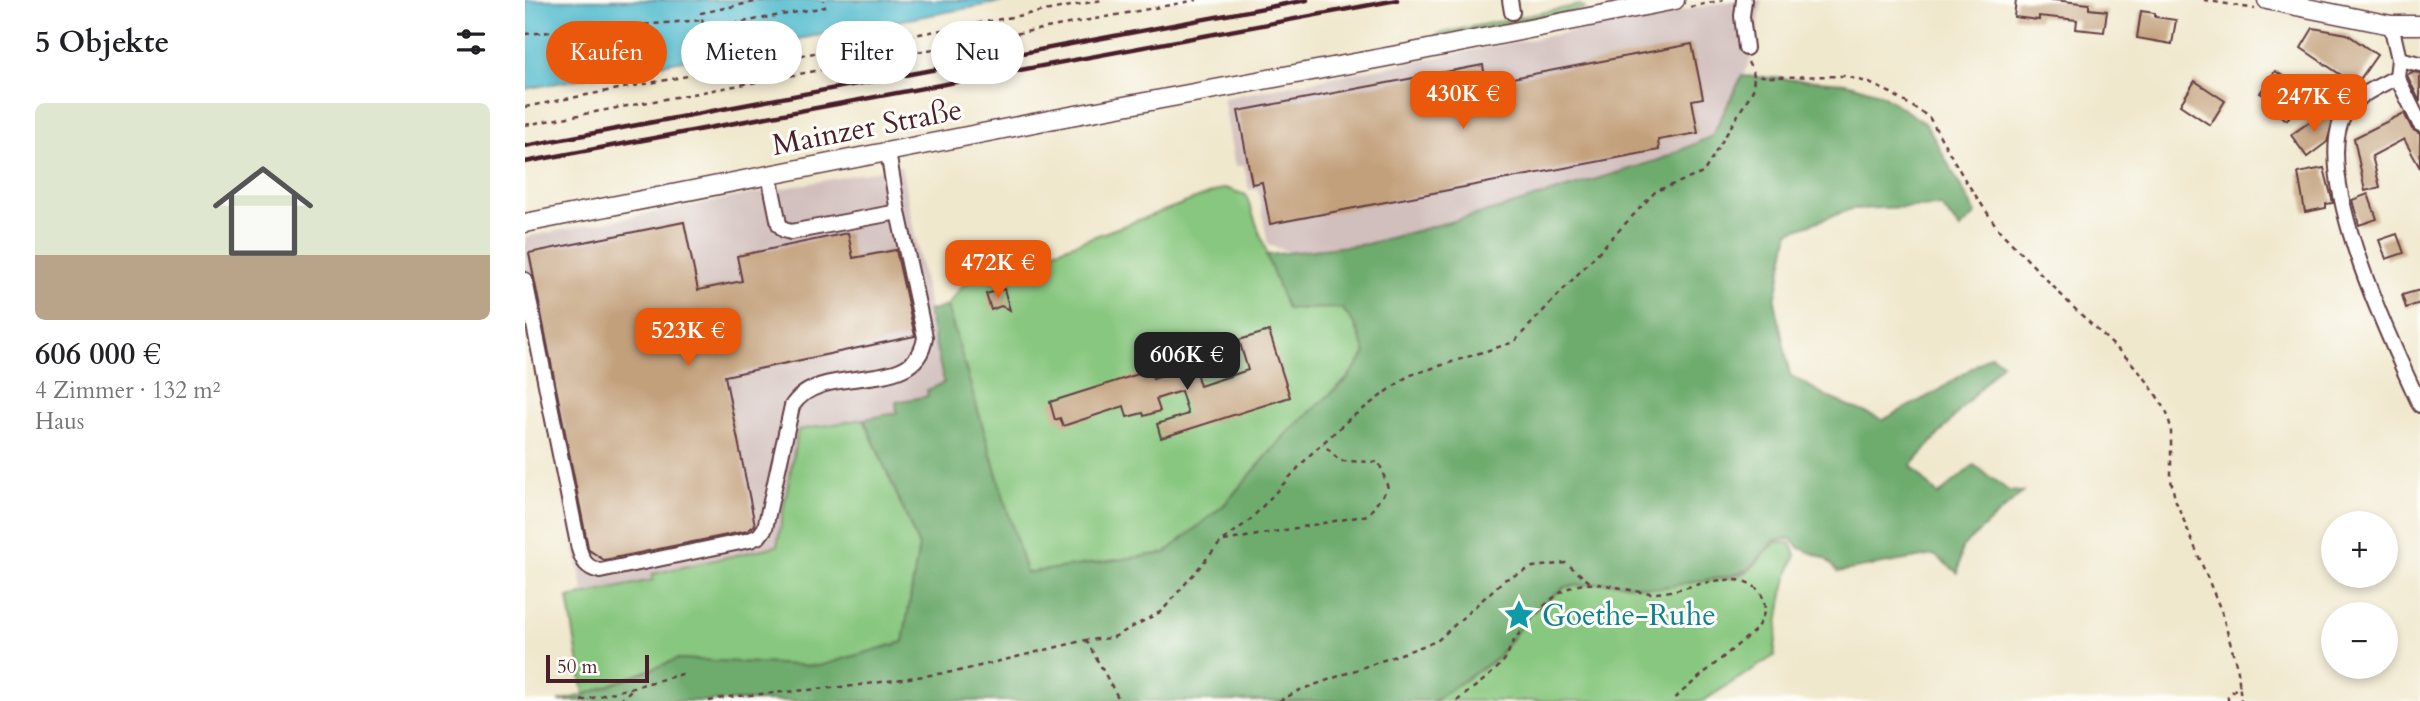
<!DOCTYPE html>
<html lang="de">
<meta charset="utf-8">
<style>
body{margin:0;font-family:Cardo,serif;background:#f2f2f2;color:#202124;height:100vh;display:flex;flex-direction:column;font-size:26px;white-space:nowrap}
*{box-sizing:border-box;margin:0}
p{font-size:23px;color:#757577}
.icon{flex:none;width:38px;height:38px;fill:none;stroke:currentColor;stroke-width:2;stroke-linecap:round;stroke-linejoin:round}
.map{position:relative;flex:1;overflow:hidden}
.sheet{display:flex;flex-direction:column;background:#fff;width:525px}
.sheet>*{flex:none}
.hud{position:absolute;left:21px;top:21px;width:665px;height:63px;display:flex;gap:14px}
.fabs{position:absolute;left:1796px;top:511px;display:grid;gap:14px}
.fabs a{display:grid;place-items:center;width:77px;height:77px;border-radius:50%;background:#fff;box-shadow:0 4px 10px #0003;font-size:35px}
.scale{position:absolute;left:21px;bottom:18px;width:103px;box-sizing:border-box;padding-left:7px;border:4px solid #4a1f2b;border-top:0;font-size:19px;line-height:24px;white-space:nowrap;color:#4a1f2b;-webkit-text-stroke:5px #fdfcf7;paint-order:stroke}
.price{position:absolute;translate:-50% -60px;padding:0 16px;border-radius:14px;background:#ea580c;color:#fff;font-size:23px;line-height:46px;filter:drop-shadow(0 2px 4px #0008)}
.price::after{content:'';position:absolute;left:50%;top:42px;width:21px;height:16px;margin-left:-10px;background:inherit;clip-path:polygon(0 0,100% 0,50% 100%)}
.price.current{background:#222;color:#fff}
ul{padding:0;list-style:none}
li{display:grid;align-content:center;gap:14px;height:371px;padding:0 35px}
li+li{border-top:2px solid #e0e0e0}
li span{display:grid;place-items:center;height:217px;border-radius:10px;color:#555}
li>.icon{margin-inline-start:auto}
span .icon{width:126px;height:126px;fill:#fffc;stroke-width:1}
li b{font-size:30px}
h2{display:flex;justify-content:space-between;align-items:center;height:84px;padding:0 35px;font-size:30px}
.pill{padding:0 24px;border-radius:32px;background:#fff;box-shadow:0 4px 10px #0003;font-size:24px;line-height:63px}
.pill.current{background:#ea580c;color:#fff}
main{display:flex;flex:1;min-height:0}
.map>svg:first-child{display:block}
</style>
<main>
<section class="sheet">
<h2>5 Objekte<svg class="icon" aria-label="filters" viewBox="0 0 24 24"><path d="M4 7h16M4 17h16"/><circle cx="9" cy="7" r="2"/><circle cx="15" cy="17" r="2"/></svg></h2>
<ul>
<li><span style="background:linear-gradient(#dfe7d0 70%,#b9a48a 0)"><svg class="icon" aria-label="home" viewBox="0 0 24 24"><path d="M3 11l9-7 9 7M6 9v11h12V9"/></svg></span><div><b>606 000 €</b><p>4 Zimmer · 132 m²</p><p>Haus</p></div></li>
</ul>
</section>
<div class="map">
<svg width="1895" height="701" viewBox="0 0 1895 701">
<rect width="100%" height="100%" fill="#fdfcf7"/>
<filter id="ink" filterUnits="userSpaceOnUse"><feTurbulence type="fractalNoise" baseFrequency=".0143" numOctaves="2"/><feDisplacementMap in="SourceGraphic" scale="14" xChannelSelector="R" yChannelSelector="G"/><feConvolveMatrix kernelMatrix="1 2 1 2 8 2 1 2 1" color-interpolation-filters="sRGB"/></filter>
<filter id="wash" filterUnits="userSpaceOnUse"><feTurbulence type="fractalNoise" baseFrequency=".00686" numOctaves="4" result="noise"/><feDisplacementMap in="SourceGraphic" scale="28" xChannelSelector="R" yChannelSelector="G"/><feGaussianBlur stdDeviation="1.57" result="paint"/><feColorMatrix in="noise" values="0 0 0 0 0 0 0 0 0 0 0 0 0 0 0 0 0 1.4 0 .05"/><feComposite in="paint" operator="in"/></filter>
<g filter="url(#wash)">
<rect width="100%" height="100%" fill="#f0e8cd"/>
<g fill="#d1bfbd">
<path d="M 1212,0 L 1237,0 L 1229,53 L 1187,136 L 1134,160 L 973,209 L 842,244 L 765,252 L 743,245 L 733,189 L 724,190 L 719,165 L 710,167 L 698,98 Z"/>
<path d="M 376,166 L 419,383 L 402,390 L 404,396 L 373,413 L 273,430 L 252,546 L 128,574 L 129,580 L 59,593 L 0,313 L 0,237 Z"/>
</g>
<g fill="#88c77f" stroke="#697355" stroke-width="2">
<path d="M 1055,5 L 1060,9 L 911,38 L 912,34 Z"/>
<path d="M 700,188 L 721,195 L 762,309 L 817,308 L 830,325 L 841,353 L 821,380 L 762,433 L 699,505 L 640,553 L 501,573 L 422,306 L 438,285 Z"/>
<path d="M 339,419 L 394,546 L 378,642 L 294,666 L 153,659 L 59,695 L 43,598 L 128,580 L 127,574 L 252,546 L 273,430 Z"/>
<path d="M 1251,542 L 1266,543 L 1271,555 C 1255,588 1254,621 1249,656 L 1178,701 L 908,701 L 972,658 L 1004,615 L 1039,587 L 1082,582 L 1127,587 L 1211,577 L 1225,570 Z"/>
</g>
<path fill="#6eac6e" stroke="#5c664c" stroke-width="2" d="M 1217,76 L 1321,83 L 1354,93 L 1401,124 L 1451,214 L 1435,229 L 1416,206 L 1326,209 L 1264,232 L 1250,301 L 1265,375 L 1307,399 L 1358,420 L 1413,391 L 1466,355 L 1477,363 L 1386,466 L 1413,495 L 1449,465 L 1484,491 L 1498,492 L 1437,547 L 1433,573 L 1409,555 L 1313,572 L 1301,559 L 1275,548 L 1266,539 L 1251,540 L 1222,570 L 1209,575 L 1133,588 L 1082,582 L 1039,587 L 1004,615 L 972,658 L 908,701 L 34,701 L 59,695 L 153,659 L 294,666 L 378,642 L 394,546 L 339,419 L 372,413 L 371,402 L 403,396 L 402,390 L 419,383 L 403,311 L 422,306 L 501,573 L 640,553 L 699,505 L 762,433 L 821,380 L 841,353 L 830,325 L 817,308 L 762,309 L 741,255 L 842,244 L 973,209 L 1134,160 L 1187,136 Z"/>
<path fill="#51bbce" stroke="#4e6d7c" stroke-width="2" d="M 0,0 L 487,0 L 0,89 Z"/>
<g id="blocks">
<g fill="#c3a07c">
<path d="M 1491,0 L 1529,0 L 1564,4 L 1564,9 L 1582,11 L 1579,32 L 1551,29 L 1552,20 L 1514,16 L 1514,20 L 1489,17 Z"/>
<path d="M 1616,11 L 1630,13 L 1630,17 L 1651,20 L 1647,44 L 1612,38 Z"/>
<path d="M 1788,28 L 1822,34 L 1852,55 L 1831,85 L 1776,48 Z"/>
<path d="M 1167,44 L 1178,98 L 1167,100 L 1173,133 L 1133,140 L 1134,150 L 745,224 L 737,182 L 727,184 L 713,111 L 958,65 L 961,83 Z"/>
<path d="M 1750,71 L 1781,90 L 1762,120 L 1743,108 L 1748,101 L 1735,93 Z"/>
<path d="M 1887,72 L 1895,73 L 1895,102 L 1882,75 Z"/>
<path d="M 1670,81 L 1700,101 L 1685,125 L 1655,105 Z"/>
<path d="M 1879,113 L 1887,129 L 1895,134 L 1895,168 L 1879,139 L 1847,156 L 1855,187 L 1840,191 L 1829,138 Z"/>
<path d="M 1806,114 L 1809,118 L 1802,142 L 1782,157 L 1766,135 L 1793,116 Z"/>
<path d="M 1799,168 L 1808,203 L 1801,204 L 1801,208 L 1780,212 L 1773,173 Z"/>
<path d="M 1843,194 L 1852,219 L 1834,225 L 1827,200 Z"/>
<path d="M 159,222 L 173,290 L 217,281 L 212,256 L 323,233 L 328,258 L 371,250 L 390,336 L 200,376 L 230,525 L 222,531 L 79,560 L 64,550 L 63,547 L 4,253 Z"/>
<path d="M 1872,234 L 1879,253 L 1861,259 L 1854,240 Z"/>
<path d="M 479,289 L 485,310 L 476,306 L 466,310 L 461,294 Z"/>
<path d="M 1895,290 L 1895,303 L 1881,308 L 1877,295 Z"/>
<path d="M 744,331 L 765,397 L 636,438 L 632,424 L 663,414 L 656,391 L 631,399 L 635,411 L 619,416 L 618,413 L 602,417 L 599,406 L 538,426 L 535,418 L 530,420 L 525,402 L 626,370 L 628,379 L 669,366 L 675,386 L 723,370 L 714,340 Z"/>
</g>
</g>
</g>
<g filter="url(#ink)">
<use href="#blocks" fill-opacity="0" stroke="#633d43" stroke-width="2"/>
<g fill="none" stroke-linecap="round" stroke-linejoin="round">
<defs>
<g id="minor">
<path d="M 985,0 L 987,12"/>
<path d="M 1219,0 L 1217,16 L 1221,48"/>
<path d="M 1866,25 L 1874,59 L 1872,77 L 1895,124"/>
<path d="M 1874,59 L 1895,64"/>
<path d="M 1872,77 C 1855,86 1831,95 1820,113 C 1784,173 1868,346 1895,405"/>
<path d="M 244,175 L 254,224 L 259,230 L 266,232 L 373,212 L 363,152"/>
<path d="M 0,280 L 54,549 C 58,562 62,568 75,571 L 225,540 L 234,536 L 240,528 L 267,406 C 297,359 392,400 400,337 L 373,212"/>
</g>
<g id="major">
<path d="M 1742,0 L 1866,25 L 1895,25"/>
<path d="M 0,223 L 524,120 L 883,53 L 1150,0"/>
</g>
</defs>
<use href="#minor" stroke="#633d43" stroke-width="18"/>
<use href="#major" stroke="#633d43" stroke-width="21"/>
<g stroke="#633d43" stroke-width="2.5" stroke-dasharray="5 5" stroke-linecap="butt">
<path d="M 239,0 L 176,13 L 179,29 L 300,7 L 298,0"/>
<path d="M 1679,0 L 1730,9"/>
<path d="M 1165,7 L 1198,0"/>
<path d="M 179,29 L 185,71"/>
<path d="M 0,34 L 178,20"/>
<path d="M 1223,62 L 1229,75 L 1245,77 L 1319,76 L 1342,82 L 1366,93 L 1404,117 L 1440,180 L 1474,230 L 1546,305 L 1605,361 L 1622,381 L 1641,410 L 1646,428 L 1646,480 L 1650,499 L 1697,613 L 1713,671 L 1716,701"/>
<path d="M 0,107 C 192,69 385,37 577,0"/>
<path d="M 0,125 L 672,0"/>
<path d="M 699,541 L 843,515 L 863,488 L 854,462 L 815,461 L 798,444"/>
<path d="M 561,640 L 595,701"/>
<path d="M 56,701 L 161,673"/>
<path d="M 95,701 L 106,690"/>
<path d="M 184,701 L 202,697 L 328,686 L 434,671 L 561,640 L 587,638 L 637,611 L 696,542 L 725,520 L 786,454 L 823,420 L 883,376 L 989,342 L 1131,191 L 1178,173 L 1228,90 L 1229,75"/>
<path d="M 754,701 L 775,690 L 912,641 L 979,580 L 1008,567 L 1041,563 L 1067,584"/>
<path d="M 932,701 C 946,689 965,677 977,663 C 982,658 984,650 987,644 C 999,625 1023,598 1044,588 C 1071,576 1102,593 1129,593 C 1160,593 1221,560 1238,598 C 1243,610 1236,623 1228,632 L 1146,701"/>
<path d="M 1703,701 L 1703,697 L 1715,684"/>
</g>
<use href="#minor" stroke="#fff" stroke-width="14"/>
<use href="#major" stroke="#fff" stroke-width="18"/>
<g stroke="#4a1f2b" stroke-width="4.5">
<path d="M 0,146 L 782,0"/>
<path d="M 0,162 L 872,0"/>
</g>
</g>
</g>
<defs>
<symbol id="sight-bare" viewBox="-9 -9 18 18"><path d="M0-6L1.8-2.2L6-1.7L2.9 1.2L3.7 5.4L0 3.3L-3.7 5.4L-2.9 1.2L-6-1.7L-1.8-2.2Z" fill="#0f9aa8" stroke="#fdfcf7" stroke-width="2.5" paint-order="stroke"/></symbol>
</defs>
<g fill-rule="evenodd">
<use href="#sight-bare" x="972" y="593" width="44" height="44"/>
</g>
<g text-anchor="middle" stroke-width="6" stroke-linejoin="round" paint-order="stroke">
<g font-size="30" fill="#4a1f2b" stroke="#fdfcf7">
<text transform="translate(342 127) rotate(-11)" y="10">Mainzer Straße</text>
</g>
<g font-size="30" fill="#0d838f" stroke="#fdfcf7" text-anchor="start">
<text x="1017" y="625">Goethe-Ruhe</text>
</g>
</g>
</svg>
<div class="fabs">
<a>+</a>
<a>−</a>
</div>
<div class="scale">50 m</div>
<b class="price" style="left:938px;top:131px">430K €</b>
<b class="price" style="left:1789px;top:134px">247K €</b>
<b class="price" style="left:473px;top:300px">472K €</b>
<b class="price" style="left:163px;top:368px">523K €</b>
<b class="price current" style="left:662px;top:392px">606K €</b>
<div class="hud">
<a class="pill current">Kaufen</a>
<a class="pill">Mieten</a>
<a class="pill">Filter</a>
<a class="pill">Neu</a>
</div>
</div>
</main>
